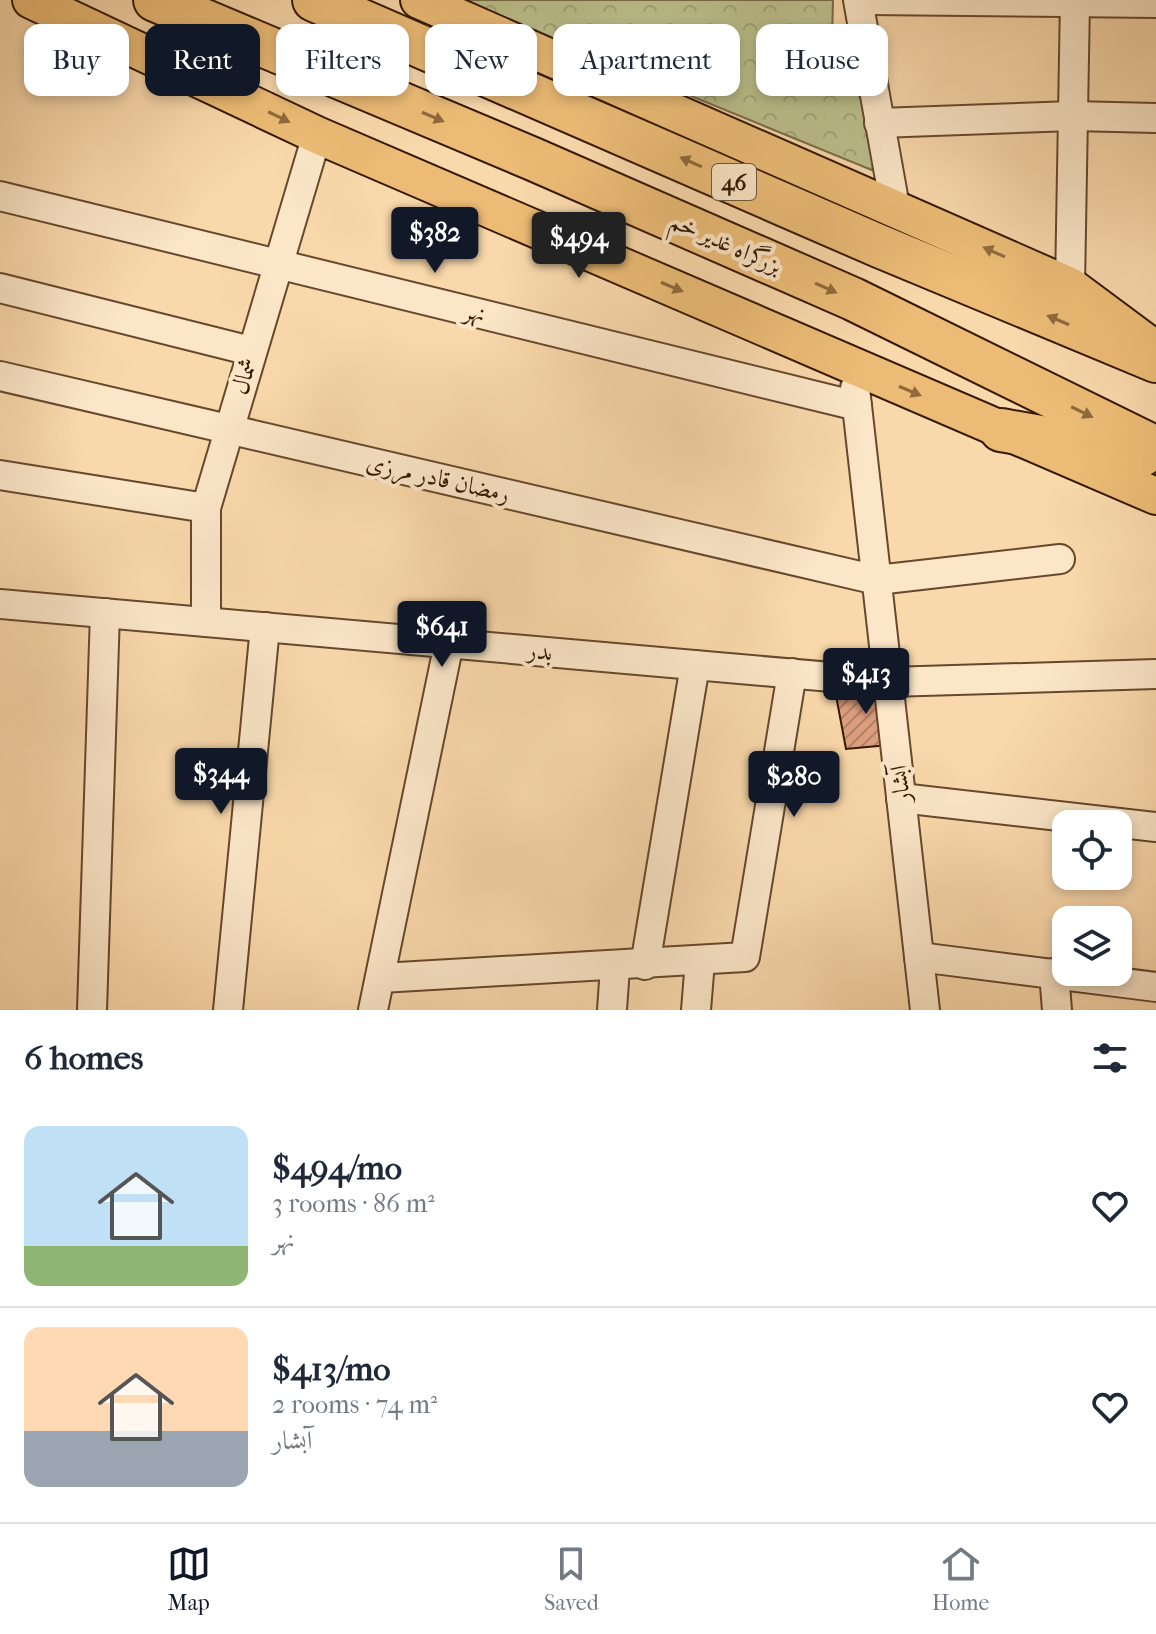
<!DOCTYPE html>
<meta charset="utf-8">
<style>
body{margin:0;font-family:"IM FELL French Canon",Amiri,serif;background:#f2f2f3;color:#1f2937;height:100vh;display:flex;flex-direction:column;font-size:30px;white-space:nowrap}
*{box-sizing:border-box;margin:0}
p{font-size:26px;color:#747a83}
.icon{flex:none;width:44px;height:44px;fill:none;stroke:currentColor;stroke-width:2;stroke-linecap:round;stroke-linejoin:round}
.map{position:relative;height:1010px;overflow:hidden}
.details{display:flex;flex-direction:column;background:#fff;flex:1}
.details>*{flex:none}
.hud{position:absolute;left:24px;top:24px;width:1108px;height:72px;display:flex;gap:16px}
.controls{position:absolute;left:1052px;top:810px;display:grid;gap:16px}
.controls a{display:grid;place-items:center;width:80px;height:80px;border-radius:16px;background:#fff;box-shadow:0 4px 12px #0003;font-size:40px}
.price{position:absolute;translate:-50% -68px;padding:0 18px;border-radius:8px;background:#111827;color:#fff;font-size:26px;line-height:52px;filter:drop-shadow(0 2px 4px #0008)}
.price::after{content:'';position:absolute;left:50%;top:48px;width:24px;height:18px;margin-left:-12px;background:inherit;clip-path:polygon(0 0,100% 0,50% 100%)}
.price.on{background:#222;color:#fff}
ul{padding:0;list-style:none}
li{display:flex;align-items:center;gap:24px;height:200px;padding:0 24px}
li+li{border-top:2px solid #e0e1e3}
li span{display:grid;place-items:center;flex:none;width:224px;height:160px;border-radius:16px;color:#555}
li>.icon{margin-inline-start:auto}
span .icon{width:96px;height:96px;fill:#fffc;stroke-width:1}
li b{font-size:34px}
h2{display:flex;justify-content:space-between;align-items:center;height:96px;padding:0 24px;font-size:34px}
.chip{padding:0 28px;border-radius:16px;background:#fff;box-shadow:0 4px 12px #0003;font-size:28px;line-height:72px}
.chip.on{background:#111827;color:#fff}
.menu{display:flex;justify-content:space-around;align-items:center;height:112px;border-top:2px solid #e0e1e3;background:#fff;font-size:22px;color:#747a83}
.menu a{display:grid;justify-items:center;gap:4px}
.menu .on{color:#111827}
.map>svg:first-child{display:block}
</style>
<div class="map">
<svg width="1156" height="1010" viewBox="0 0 1156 1010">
<defs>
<pattern id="forest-crowns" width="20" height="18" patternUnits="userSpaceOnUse" patternTransform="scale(2)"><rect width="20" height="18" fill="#bbbf8b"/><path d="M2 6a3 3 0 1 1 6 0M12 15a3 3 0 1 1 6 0" fill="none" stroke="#a1a376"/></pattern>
<pattern id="building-hatch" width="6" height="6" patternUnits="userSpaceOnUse" patternTransform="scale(2)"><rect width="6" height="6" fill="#dd9f7e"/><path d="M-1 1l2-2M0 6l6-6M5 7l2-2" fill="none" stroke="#b48165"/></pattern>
</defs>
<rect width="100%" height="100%" fill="#f9d8ab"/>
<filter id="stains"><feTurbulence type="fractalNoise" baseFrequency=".0025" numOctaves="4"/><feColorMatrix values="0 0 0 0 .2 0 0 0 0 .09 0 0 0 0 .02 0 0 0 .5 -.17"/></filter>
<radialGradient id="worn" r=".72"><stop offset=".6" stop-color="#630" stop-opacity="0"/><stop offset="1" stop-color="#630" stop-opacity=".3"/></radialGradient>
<path fill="url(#forest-crowns)" stroke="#786c46" stroke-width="2" d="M 457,0 L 833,0 L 832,41 L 885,148 L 874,171 Z"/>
<path fill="url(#building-hatch)" stroke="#351802" stroke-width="2" d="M 834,685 L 887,686 L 899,744 L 846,749 Z"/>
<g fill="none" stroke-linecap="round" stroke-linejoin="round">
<defs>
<g id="minor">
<path d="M 858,0 L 895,207"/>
<path d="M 867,0 L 1156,3"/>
<path d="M 879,123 L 1073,116 L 1156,118"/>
<path d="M 0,196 L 857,406"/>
<path d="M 1070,286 L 1075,0"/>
<path d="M 0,288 L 251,351"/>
<path d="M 0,376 L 877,580 L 1060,559"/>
<path d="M 855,388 L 925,1010"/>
<path d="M 0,475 L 206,508"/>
<path d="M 0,604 L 888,682 L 1156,674"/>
<path d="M 206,622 L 206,508 L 317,135"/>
<path d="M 901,798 L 1156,827"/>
<path d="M 919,957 L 1156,987"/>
<path d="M 645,965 L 695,665"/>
<path d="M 1054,973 L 1057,1010"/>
<path d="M 381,978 L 745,957 L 792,673"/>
<path d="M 92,1010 L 105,613"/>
<path d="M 228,1010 L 265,627"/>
<path d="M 373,1010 L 449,643"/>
<path d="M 612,1010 L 615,967"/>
<path d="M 696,1010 L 700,961"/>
</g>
<g id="major">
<path d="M 31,0 L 317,135 L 1156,496"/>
<path d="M 419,0 L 1070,286 L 1156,350"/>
</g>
<g id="highway">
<path d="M 155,0 L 533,159 L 853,299 L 1156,448"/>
<path d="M 314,0 L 879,246 L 1156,361"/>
<path d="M 1001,430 L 1142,455"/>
</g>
</defs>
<use href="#minor" stroke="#66482c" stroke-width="32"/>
<use href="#major" stroke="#351802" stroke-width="40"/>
<use href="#highway" stroke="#351802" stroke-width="46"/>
<use href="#minor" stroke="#fbe6c8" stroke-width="28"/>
<use href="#major" stroke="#ecbc76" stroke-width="36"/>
<use href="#highway" stroke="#ecbc76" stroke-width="42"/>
</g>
<defs><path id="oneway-solid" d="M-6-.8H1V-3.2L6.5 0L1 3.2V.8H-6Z" transform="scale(2)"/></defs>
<g fill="#906a3c">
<use href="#oneway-solid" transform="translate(279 117) rotate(26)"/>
<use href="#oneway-solid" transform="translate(433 117) rotate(23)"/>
<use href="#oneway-solid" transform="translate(691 162) rotate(-156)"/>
<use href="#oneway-solid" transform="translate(994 252) rotate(-156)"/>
<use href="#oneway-solid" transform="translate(672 287) rotate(23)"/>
<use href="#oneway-solid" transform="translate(826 288) rotate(24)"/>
<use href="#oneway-solid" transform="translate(1058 320) rotate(-157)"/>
<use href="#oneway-solid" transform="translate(910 391) rotate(23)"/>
<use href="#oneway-solid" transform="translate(1082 412) rotate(26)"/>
</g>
<g text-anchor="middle" stroke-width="8" stroke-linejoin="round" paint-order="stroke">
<rect fill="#fbe6c8" stroke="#70563d" stroke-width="2" x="712" y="164" width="44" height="36" rx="6"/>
<g font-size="22" font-weight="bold" fill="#351802">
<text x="734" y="190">46</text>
</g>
<g font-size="24" fill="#351802" stroke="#fbe6c8">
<text transform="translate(726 243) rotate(24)" y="8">بزرگراه غدیر خم</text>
<text transform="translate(475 312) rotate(14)" y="8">نهر</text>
<text transform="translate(244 376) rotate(-73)" y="8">شمال</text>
<text transform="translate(438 478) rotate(13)" y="8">رمضان قادر مرزی</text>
<text transform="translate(540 651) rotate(5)" y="8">بدر</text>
<text transform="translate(900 784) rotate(-96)" y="8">آبشار</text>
</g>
</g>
<rect width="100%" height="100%" filter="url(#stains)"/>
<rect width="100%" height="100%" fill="url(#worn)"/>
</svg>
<div class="controls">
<a><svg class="icon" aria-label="locate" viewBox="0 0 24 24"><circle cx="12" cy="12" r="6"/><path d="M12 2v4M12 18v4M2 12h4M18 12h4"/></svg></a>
<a><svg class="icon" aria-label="layers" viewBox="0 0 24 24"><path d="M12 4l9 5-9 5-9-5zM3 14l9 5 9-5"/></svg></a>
</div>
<b class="price" style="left:435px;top:275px">$382</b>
<b class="price on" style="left:579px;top:280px">$494</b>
<b class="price" style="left:442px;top:669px">$641</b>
<b class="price" style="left:866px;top:716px">$413</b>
<b class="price" style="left:221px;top:816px">$344</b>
<b class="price" style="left:794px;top:819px">$280</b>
<div class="hud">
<a class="chip">Buy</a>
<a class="chip on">Rent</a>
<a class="chip">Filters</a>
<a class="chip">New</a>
<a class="chip">Apartment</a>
<a class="chip">House</a>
</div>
</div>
<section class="details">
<h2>6 homes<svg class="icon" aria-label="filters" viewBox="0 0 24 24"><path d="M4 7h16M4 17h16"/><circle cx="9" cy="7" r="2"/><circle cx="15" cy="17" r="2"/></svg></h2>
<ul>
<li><span style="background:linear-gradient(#bfe0f5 75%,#8fb573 0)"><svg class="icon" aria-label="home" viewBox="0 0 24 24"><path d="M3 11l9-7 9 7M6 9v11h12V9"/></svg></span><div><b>$494/mo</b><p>3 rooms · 86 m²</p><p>نهر</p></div><svg class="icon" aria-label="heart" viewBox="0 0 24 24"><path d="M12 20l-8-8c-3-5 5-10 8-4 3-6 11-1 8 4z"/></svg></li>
<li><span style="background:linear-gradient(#ffd9b3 65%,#9aa5b1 0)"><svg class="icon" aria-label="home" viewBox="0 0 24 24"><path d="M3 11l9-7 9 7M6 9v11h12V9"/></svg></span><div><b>$413/mo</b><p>2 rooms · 74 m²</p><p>آبشار</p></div><svg class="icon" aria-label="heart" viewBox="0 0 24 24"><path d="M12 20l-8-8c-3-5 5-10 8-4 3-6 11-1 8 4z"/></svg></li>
</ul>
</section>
<nav class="menu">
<a class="on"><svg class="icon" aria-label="map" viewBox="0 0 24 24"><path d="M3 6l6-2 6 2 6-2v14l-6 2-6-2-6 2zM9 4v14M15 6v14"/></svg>Map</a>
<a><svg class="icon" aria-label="saved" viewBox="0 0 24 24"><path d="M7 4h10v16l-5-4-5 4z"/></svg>Saved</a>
<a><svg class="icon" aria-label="home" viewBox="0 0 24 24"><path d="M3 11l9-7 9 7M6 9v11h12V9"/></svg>Home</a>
</nav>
